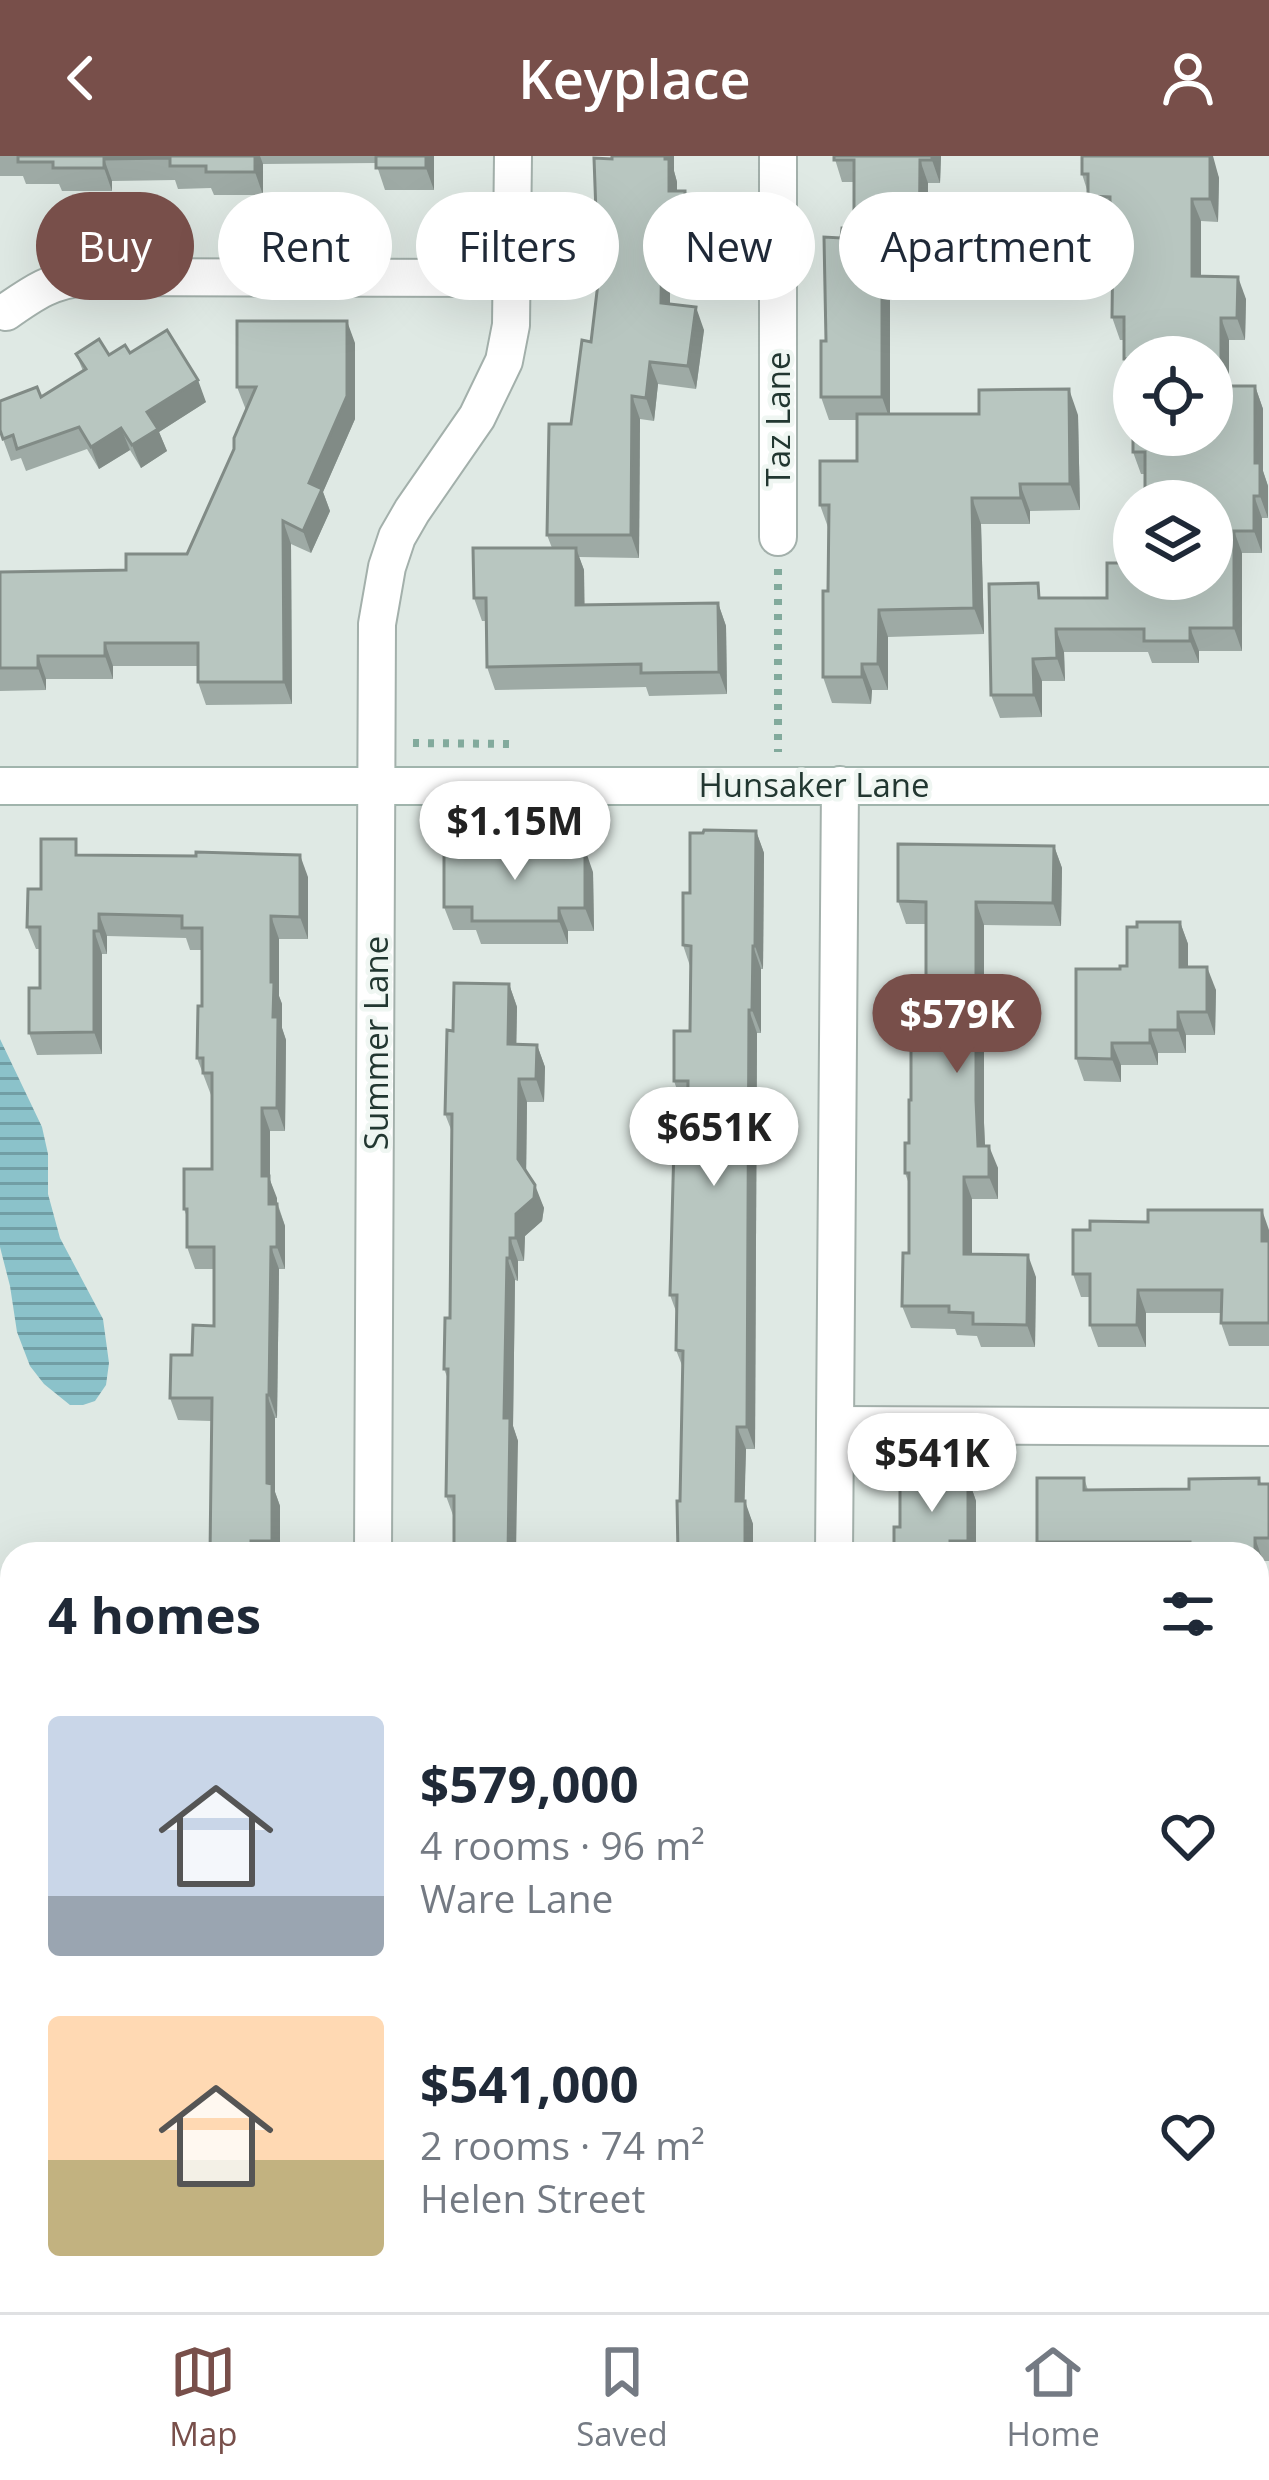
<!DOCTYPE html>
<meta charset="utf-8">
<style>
body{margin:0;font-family:"Open Sans",sans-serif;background:#f6f6f7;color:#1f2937;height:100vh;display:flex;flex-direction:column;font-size:45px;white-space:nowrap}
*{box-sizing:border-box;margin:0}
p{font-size:39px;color:#747a83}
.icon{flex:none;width:66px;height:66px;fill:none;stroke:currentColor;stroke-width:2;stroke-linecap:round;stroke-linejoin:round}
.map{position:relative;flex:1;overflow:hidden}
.drawer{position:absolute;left:0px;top:1386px;width:1269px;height:771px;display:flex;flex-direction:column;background:#fff;border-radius:36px 36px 0 0;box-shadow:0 12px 48px #0002}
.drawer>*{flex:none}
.hud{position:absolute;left:36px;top:36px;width:1197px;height:108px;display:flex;gap:24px}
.tools{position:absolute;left:1113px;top:180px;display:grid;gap:24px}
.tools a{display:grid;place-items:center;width:120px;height:120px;border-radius:50%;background:#fff;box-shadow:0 12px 48px #0002;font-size:60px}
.price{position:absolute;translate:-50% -102px;padding:0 27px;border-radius:42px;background:#fff;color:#222;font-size:39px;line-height:78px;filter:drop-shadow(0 3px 6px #0008)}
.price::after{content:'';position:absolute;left:50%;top:72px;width:36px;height:27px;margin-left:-18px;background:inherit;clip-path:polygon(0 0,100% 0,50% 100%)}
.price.selected{background:#784f4a;color:#fff}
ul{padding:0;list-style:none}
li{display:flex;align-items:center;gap:36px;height:300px;padding:0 48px}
li span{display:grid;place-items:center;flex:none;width:336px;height:240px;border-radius:12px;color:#555}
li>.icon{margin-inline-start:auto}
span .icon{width:144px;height:144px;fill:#fffc;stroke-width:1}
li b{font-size:51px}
h2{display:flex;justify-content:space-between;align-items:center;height:144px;padding:0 48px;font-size:51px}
.tag{padding:0 42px;border-radius:54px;background:#fff;box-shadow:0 12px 48px #0002;font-size:42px;line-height:108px}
.tag.selected{background:#784f4a;color:#fff}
header{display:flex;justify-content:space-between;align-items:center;height:156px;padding:0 48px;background:#784f4a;color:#fff;font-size:54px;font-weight:600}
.tab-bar{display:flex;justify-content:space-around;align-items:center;height:168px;border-top:3px solid #e0e1e3;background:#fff;font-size:33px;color:#747a83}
.tab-bar a{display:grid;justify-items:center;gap:6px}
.tab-bar .selected{color:#784f4a}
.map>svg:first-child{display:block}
</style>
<header><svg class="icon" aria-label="back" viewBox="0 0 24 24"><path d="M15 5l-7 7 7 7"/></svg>Keyplace<svg class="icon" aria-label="person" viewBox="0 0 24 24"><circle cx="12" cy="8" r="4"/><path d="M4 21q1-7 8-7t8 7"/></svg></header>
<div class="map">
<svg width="1269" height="2156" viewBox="0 0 1269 2156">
<defs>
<pattern id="water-rules" width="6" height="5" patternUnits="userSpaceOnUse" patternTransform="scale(3)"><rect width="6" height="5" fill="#8bc2ca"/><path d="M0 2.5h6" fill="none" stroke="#719ea5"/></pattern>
</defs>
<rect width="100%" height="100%" fill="#dfe9e4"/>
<path fill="url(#water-rules)" d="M 0,883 L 42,971 L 48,998 L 48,1038 L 60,1082 L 103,1163 L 109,1207 L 106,1229 L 95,1245 L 83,1249 L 70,1249 L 44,1228 L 30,1210 L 17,1176 L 10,1130 L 0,1091 Z"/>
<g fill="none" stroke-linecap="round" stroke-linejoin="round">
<defs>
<g id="street">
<path d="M 6,156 C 33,137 53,123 87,121 L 512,122"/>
<path d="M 778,381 L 778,0"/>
<path d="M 835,1269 L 1269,1271"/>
<path d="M 373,1398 L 377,468 L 387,411 L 397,381 L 412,355 L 477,261 L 504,205 L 511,169 L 513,0"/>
<path d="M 834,1398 L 840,629"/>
<path d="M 1257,2102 L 1269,2103"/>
</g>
<path id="secondary" d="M 0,630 L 1269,630"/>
</defs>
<use href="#street" stroke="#a3b0ab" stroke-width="40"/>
<use href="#secondary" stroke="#a0b4ac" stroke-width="40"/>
<g stroke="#82aa9c" stroke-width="8" stroke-dasharray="6 9" stroke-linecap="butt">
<path d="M 778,413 L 778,596"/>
<path d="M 413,587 L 512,588"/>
</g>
<use href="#street" stroke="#fff" stroke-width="36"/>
<use href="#secondary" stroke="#fff" stroke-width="36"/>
</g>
<g fill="#9eaaa5">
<path d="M 0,0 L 434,0 L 434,34 L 385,34 L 376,7 L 263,8 L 263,39 L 214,39 L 211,32 L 178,33 L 175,24 L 112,25 L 112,35 L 62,35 L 59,28 L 26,28 L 23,20 L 0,20 Z"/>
<path d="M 674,0 L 674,15 L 677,26 L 677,35 L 693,57 L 693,103 L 670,103 L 670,148 L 704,174 L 696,233 L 658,228 L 654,265 L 640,263 L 639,402 L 579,401 L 584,414 L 584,449 L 718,447 L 726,470 L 727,538 L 649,540 L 646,531 L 495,534 L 487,511 L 487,465 L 482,465 L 474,442 L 552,392 L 547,379 L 591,186 L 602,98 L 597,84 Z"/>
<path d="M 834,0 L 941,0 L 940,27 L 928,27 L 927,144 L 890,144 L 890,258 L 1078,259 L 1080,354 L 1030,355 L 1030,368 L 981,368 L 984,478 L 888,481 L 888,534 L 872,534 L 871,548 L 832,547 L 823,521 L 828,435 L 829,374 L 820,349 L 857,305 L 857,264 L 829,264 L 821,241 L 826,185 L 841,82 L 854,72 L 854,26 L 842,26 Z"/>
<path d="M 1213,6 L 1219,22 L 1218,66 L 1201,65 L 1201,120 L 1246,143 L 1245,184 L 1229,184 L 1229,230 L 1255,230 L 1263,253 L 1263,315 L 1268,330 L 1268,362 L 1262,362 L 1262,397 L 1242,397 L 1242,495 L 1199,495 L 1199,507 L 1152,507 L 1148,496 L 1064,496 L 1065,525 L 1042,525 L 1042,561 L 1000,562 L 991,539 L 1043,442 L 1107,442 L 1212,423 L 1145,318 L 1141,318 L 1133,296 L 1212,279 L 1212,201 L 1134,201 L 1134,225 L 1132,225 L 1124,203 L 1124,184 L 1120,184 L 1112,161 L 1113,91 L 1110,82 L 1110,63 L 1096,62 L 1082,18 Z"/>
<path d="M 355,187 L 355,263 L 323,336 L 330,355 L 311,397 L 291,388 L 292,548 L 206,549 L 198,526 L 198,510 L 113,510 L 113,523 L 46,523 L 46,534 L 0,535 L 0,416 L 126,414 L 187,398 L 234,293 L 246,254 L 237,231 Z"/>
<path d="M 130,197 L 206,246 L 159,276 L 167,295 L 141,312 L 130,294 L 99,313 L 87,293 L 26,315 L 21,302 L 11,305 L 3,283 L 41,241 L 83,215 L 76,198 L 109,199 Z"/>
<path d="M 756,675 L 764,697 L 763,813 L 761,813 L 761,877 L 757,877 L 755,1293 L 746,1293 L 744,1345 L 753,1368 L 753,1398 L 680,1345 L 683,1212 L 676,1194 L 677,1158 L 670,1139 L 687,989 L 687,948 L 682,948 L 674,925 L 690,875 L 690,810 L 683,789 L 690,737 Z"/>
<path d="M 1054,690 L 1062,712 L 1061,770 L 984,769 L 984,967 L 985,990 L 998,1012 L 998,1043 L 972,1043 L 972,1098 L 1036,1121 L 1035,1191 L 981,1191 L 977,1180 L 957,1179 L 955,1173 L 911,1172 L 902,1150 L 909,1097 L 909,1028 L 905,1017 L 926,841 L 926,768 L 906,768 L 898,745 Z"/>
<path d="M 81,699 L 308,721 L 308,783 L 279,783 L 279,840 L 282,848 L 282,872 L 286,884 L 285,975 L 270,975 L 270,1024 L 285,1070 L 285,1113 L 279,1113 L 277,1262 L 275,1262 L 275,1336 L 280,1350 L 280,1398 L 210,1398 L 211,1265 L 178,1264 L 170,1242 L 192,1199 L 214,1170 L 214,1113 L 195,1113 L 187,1091 L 187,1061 L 184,1053 L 212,1013 L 211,939 L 197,902 L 202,850 L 202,794 L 190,794 L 186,782 L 107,780 L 107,798 L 102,798 L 102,898 L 37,899 L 29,877 L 40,832 L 40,793 L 36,793 L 27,771 L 41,733 Z"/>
<path d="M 593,716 L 594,775 L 568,775 L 568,788 L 481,788 L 476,774 L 453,774 L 444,751 Z"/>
<path d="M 1180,766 L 1188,788 L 1188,811 L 1216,834 L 1215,879 L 1186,879 L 1186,897 L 1158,897 L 1158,909 L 1121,909 L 1121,926 L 1084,925 L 1076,902 L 1120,813 L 1127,810 L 1137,771 Z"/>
<path d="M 509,828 L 517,851 L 516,888 L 537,889 L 545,911 L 544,946 L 527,946 L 526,1016 L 544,1052 L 542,1065 L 525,1080 L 524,1105 L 518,1105 L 518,1125 L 515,1124 L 513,1270 L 518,1285 L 454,1362 L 446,1340 L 448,1223 L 444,1213 L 450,1162 L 452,976 L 445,958 L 453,875 Z"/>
<path d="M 1269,1074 L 1269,1190 L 1229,1190 L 1221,1167 L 1221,1157 L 1146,1157 L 1146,1191 L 1098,1191 L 1090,1169 L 1090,1141 L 1081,1141 L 1073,1118 Z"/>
<path d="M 968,1322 L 976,1345 L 976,1398 L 894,1398 L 900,1371 Z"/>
<path d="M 1084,1322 L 1088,1334 L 1189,1333 L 1259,1322 L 1261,1328 L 1269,1328 L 1269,1405 L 1263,1405 L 1264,1437 L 1257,1437 L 1257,1398 L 1041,1398 L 1037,1386 Z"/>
<rect x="1257" y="1606" width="12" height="64"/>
<path d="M 1269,1875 L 1269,2019 L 1257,2019 L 1257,1907 L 1261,1907 Z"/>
<path d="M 292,2145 L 351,2145 L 352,2149 L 341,2156 L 299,2156 Z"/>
</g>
<g fill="#818b86">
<path d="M 255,0 L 260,0 L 263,8 L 263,39 L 255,16 Z"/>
<path d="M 426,0 L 434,0 L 434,34 L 426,12 Z"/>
<path d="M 665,0 L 674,0 L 674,15 L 677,26 L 677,57 L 669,35 Z"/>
<path d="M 932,0 L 941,0 L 940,27 L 932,4 Z"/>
<path d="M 1204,0 L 1213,0 L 1219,22 L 1218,66 L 1210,43 Z"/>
<path d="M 104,3 L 112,25 L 112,35 L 104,12 Z"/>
<path d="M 920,4 L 928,27 L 927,144 L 919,122 Z"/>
<path d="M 685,35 L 693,57 L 693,103 L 685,80 Z"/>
<path d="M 1192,43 L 1201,65 L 1201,143 L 1192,120 Z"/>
<path d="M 662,80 L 670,103 L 670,170 L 661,147 Z"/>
<path d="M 882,121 L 890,144 L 890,264 L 882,241 Z"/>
<path d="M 1238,121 L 1246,143 L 1245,184 L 1237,162 Z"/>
<path d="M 696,151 L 704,174 L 696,233 L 688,210 Z"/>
<path d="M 1221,162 L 1229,184 L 1229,252 L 1221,230 Z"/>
<path d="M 347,165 L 355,187 L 355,263 L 323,336 L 330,355 L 311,397 L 303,375 L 309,327 Z"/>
<path d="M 650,206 L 658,228 L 654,265 L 646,242 Z"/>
<path d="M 198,224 L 206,246 L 159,276 L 167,295 L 141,312 L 132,289 L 147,256 Z"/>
<path d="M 1255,230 L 1263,253 L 1263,315 L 1268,330 L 1268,362 L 1260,340 L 1255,307 Z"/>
<path d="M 1069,233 L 1078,259 L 1080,354 L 1070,328 Z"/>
<path d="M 632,240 L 640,263 L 639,402 L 631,379 Z"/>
<path d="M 121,272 L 130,294 L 99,313 L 91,291 Z"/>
<path d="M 1020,328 L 1030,355 L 1030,368 L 1021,342 Z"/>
<path d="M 1254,340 L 1262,362 L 1262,397 L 1254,375 Z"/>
<path d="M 972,342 L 981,368 L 984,478 L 974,452 Z"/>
<path d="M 283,365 L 291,388 L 292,548 L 284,526 Z"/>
<path d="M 1234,375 L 1242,397 L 1242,495 L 1234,472 Z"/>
<path d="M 576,392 L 584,414 L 585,472 L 576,449 Z"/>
<path d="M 718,447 L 726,470 L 727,538 L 719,516 Z"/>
<path d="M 879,454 L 888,481 L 888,534 L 878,508 Z"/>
<path d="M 1190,472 L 1199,495 L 1199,507 L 1190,485 Z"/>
<path d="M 1056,473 L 1064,496 L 1065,525 L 1057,502 Z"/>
<path d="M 105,487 L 113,510 L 113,523 L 105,500 Z"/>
<path d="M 38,500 L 46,523 L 46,534 L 38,512 Z"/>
<path d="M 1033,503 L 1042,525 L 1042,561 L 1034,539 Z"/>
<path d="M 862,508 L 872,534 L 871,548 L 862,521 Z"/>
<path d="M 756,675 L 764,697 L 763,813 L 755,790 Z"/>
<path d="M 1054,690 L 1062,712 L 1061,770 L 1053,747 Z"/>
<path d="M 585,693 L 593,716 L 594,775 L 585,752 Z"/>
<path d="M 300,699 L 308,721 L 308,783 L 300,761 Z"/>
<path d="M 976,746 L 984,769 L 984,967 L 986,1012 L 978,990 L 976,944 Z"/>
<path d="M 559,752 L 568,775 L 568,788 L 559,765 Z"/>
<path d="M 99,758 L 107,780 L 107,798 L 99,775 Z"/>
<path d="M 271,760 L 279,783 L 279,840 L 282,848 L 282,872 L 286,884 L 285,975 L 277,952 L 271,826 Z"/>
<path d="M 1180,766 L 1188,788 L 1188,834 L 1180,811 Z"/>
<path d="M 94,775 L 102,798 L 102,898 L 94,876 Z"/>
<path d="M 753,790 L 761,813 L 761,877 L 752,854 Z"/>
<path d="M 1207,811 L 1216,834 L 1215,879 L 1207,856 Z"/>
<path d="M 509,828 L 517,851 L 516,911 L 508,888 Z"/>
<path d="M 749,854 L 757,877 L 755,1293 L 747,1271 Z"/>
<path d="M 1178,856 L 1186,879 L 1186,897 L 1178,874 Z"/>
<path d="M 1150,874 L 1158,897 L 1158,909 L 1150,887 Z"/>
<path d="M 1112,887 L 1121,909 L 1121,926 L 1112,903 Z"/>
<path d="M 537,889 L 545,911 L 544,946 L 536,923 Z"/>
<path d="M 519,923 L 527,946 L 526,1026 L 518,1003 Z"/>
<path d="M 262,952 L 270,975 L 270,1024 L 277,1042 L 277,1070 L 262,1020 Z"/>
<path d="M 989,990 L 998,1012 L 998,1043 L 989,1021 Z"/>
<path d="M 964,1021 L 972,1043 L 972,1121 L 964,1098 Z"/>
<path d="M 535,1029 L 544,1052 L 542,1065 L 525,1080 L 524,1105 L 516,1082 L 516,1058 Z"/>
<path d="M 277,1048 L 285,1070 L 285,1113 L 277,1091 Z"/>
<path d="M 1262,1054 L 1269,1074 L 1269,1104 L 1262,1085 Z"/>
<path d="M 510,1082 L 518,1105 L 518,1125 L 510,1102 Z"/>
<path d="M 271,1091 L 279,1113 L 277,1262 L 269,1239 Z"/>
<path d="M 1028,1099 L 1036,1121 L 1035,1191 L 1027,1169 Z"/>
<path d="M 507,1102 L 515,1124 L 513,1270 L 518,1285 L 516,1398 L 508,1398 L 504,1262 Z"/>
<path d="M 1138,1134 L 1146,1157 L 1146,1191 L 1137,1169 Z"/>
<path d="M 267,1239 L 275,1262 L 275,1336 L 280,1350 L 280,1398 L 277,1398 L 272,1385 L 267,1327 Z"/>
<path d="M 737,1271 L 746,1293 L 744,1368 L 736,1345 Z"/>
<path d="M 968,1322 L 976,1345 L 976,1398 L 972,1398 L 968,1385 Z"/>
<path d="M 745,1345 L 753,1368 L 753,1398 L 745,1398 Z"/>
<path d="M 1255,1382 L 1263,1405 L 1264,1437 L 1257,1418 Z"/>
<path d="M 1261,1977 L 1269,2000 L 1269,2019 L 1261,1997 Z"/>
<path d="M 315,2145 L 351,2145 L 352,2149 L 341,2156 L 304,2156 L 303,2153 Z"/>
</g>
<g fill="#b8c6c0" stroke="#818b86" stroke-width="3">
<path d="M 18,0 L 255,0 L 255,16 L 206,16 L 206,10 L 170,10 L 170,2 L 104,3 L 104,12 L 53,12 L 53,6 L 18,6 Z"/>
<rect x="376" y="0" width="50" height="12"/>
<path d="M 612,0 L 665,0 L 665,3 L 669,3 L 669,35 L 685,35 L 685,80 L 662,80 L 661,147 L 696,151 L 688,210 L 650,206 L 646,242 L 632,240 L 631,379 L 547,379 L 549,268 L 571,268 L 582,184 L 591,186 L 603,85 L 597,84 L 594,2 L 612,3 Z"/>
<path d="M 834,0 L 932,0 L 932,4 L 920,4 L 919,122 L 882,121 L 882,241 L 821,241 L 821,185 L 826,185 L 824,81 L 841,82 L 842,72 L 854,72 L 854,4 L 834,4 Z"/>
<path d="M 1082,0 L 1210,0 L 1210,43 L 1192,43 L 1192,120 L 1238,121 L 1237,162 L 1221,162 L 1221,230 L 1255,230 L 1255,307 L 1260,307 L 1260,340 L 1254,340 L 1254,375 L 1234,375 L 1234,472 L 1190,472 L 1190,485 L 1144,485 L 1144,473 L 1056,473 L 1057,502 L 1033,503 L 1034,539 L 991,539 L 989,428 L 1038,427 L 1039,442 L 1107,442 L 1107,407 L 1134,407 L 1134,423 L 1212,423 L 1212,345 L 1145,345 L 1145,296 L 1133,296 L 1133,264 L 1134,279 L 1212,279 L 1212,201 L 1124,203 L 1124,161 L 1112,161 L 1113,82 L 1110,82 L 1110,41 L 1088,40 L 1088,18 L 1082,18 Z"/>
<path d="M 237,165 L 347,165 L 347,240 L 309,327 L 322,333 L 303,375 L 283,365 L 284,526 L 198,526 L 198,487 L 105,487 L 105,500 L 38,500 L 38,512 L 0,512 L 0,416 L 126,414 L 126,398 L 187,398 L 234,293 L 234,282 L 256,231 L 237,231 Z"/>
<path d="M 167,174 L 198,224 L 147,256 L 158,273 L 132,289 L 121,272 L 91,291 L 79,271 L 17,293 L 13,279 L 3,283 L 0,274 L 0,245 L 37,231 L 41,241 L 86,213 L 76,198 L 99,183 L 109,199 L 125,189 L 130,197 Z"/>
<path d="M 1069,233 L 1070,328 L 1020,328 L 1021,342 L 972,342 L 974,452 L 879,454 L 878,508 L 862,508 L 862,521 L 823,521 L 823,435 L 828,435 L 829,349 L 820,349 L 820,305 L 857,305 L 857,258 L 979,258 L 979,234 Z"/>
<path d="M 473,392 L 576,392 L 576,449 L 718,447 L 719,516 L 641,517 L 641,508 L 487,511 L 486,442 L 474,442 Z"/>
<path d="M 704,674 L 756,675 L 755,790 L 753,790 L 752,854 L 749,854 L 747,1271 L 737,1271 L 736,1345 L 745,1345 L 745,1398 L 678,1398 L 677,1345 L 680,1345 L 683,1195 L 676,1194 L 677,1139 L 670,1139 L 674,989 L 687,989 L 688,925 L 674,925 L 674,875 L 690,875 L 691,790 L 683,789 L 683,737 L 690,737 L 690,677 L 703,677 Z"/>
<path d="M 41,683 L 76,683 L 76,699 L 196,700 L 196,696 L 300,699 L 300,761 L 271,760 L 271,826 L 274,826 L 273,861 L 278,861 L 277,952 L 262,952 L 262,1020 L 269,1020 L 269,1048 L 277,1048 L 277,1091 L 271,1091 L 269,1239 L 267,1239 L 267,1327 L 272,1328 L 272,1385 L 251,1385 L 251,1398 L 210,1398 L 212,1242 L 170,1242 L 171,1199 L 192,1199 L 193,1169 L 214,1170 L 214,1091 L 187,1091 L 187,1053 L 184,1053 L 184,1013 L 212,1013 L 212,917 L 203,917 L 203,902 L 197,902 L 198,850 L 202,850 L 202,772 L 182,772 L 182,760 L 99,758 L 99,775 L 94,775 L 94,876 L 29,877 L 29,832 L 40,832 L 40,771 L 27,771 L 28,733 L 41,733 Z"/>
<path d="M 898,688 L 1054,690 L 1053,747 L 976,746 L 976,944 L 978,990 L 989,990 L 989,1021 L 964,1021 L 964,1098 L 1028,1099 L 1027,1169 L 973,1168 L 973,1157 L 949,1156 L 949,1150 L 902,1150 L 903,1097 L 909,1097 L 909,1017 L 905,1017 L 905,987 L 909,987 L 909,944 L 911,944 L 911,873 L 922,873 L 922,841 L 926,841 L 926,746 L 898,745 Z"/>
<path d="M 585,693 L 585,752 L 559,752 L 559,765 L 472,765 L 472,751 L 444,751 L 444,694 Z"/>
<path d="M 1137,766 L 1180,766 L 1180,811 L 1207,811 L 1207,856 L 1178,856 L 1178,874 L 1150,874 L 1150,887 L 1112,887 L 1112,903 L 1076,902 L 1076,813 L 1120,813 L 1120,810 L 1127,810 L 1127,771 L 1137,771 Z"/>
<path d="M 454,827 L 509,828 L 508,888 L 537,889 L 536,923 L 519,923 L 518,1003 L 535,1029 L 534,1042 L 516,1058 L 516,1082 L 510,1082 L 510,1102 L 507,1102 L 504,1262 L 510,1262 L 508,1398 L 454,1398 L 454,1340 L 446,1340 L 448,1213 L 444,1213 L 445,1162 L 450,1162 L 452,958 L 445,958 L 447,874 L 453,875 Z"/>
<path d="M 1148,1054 L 1262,1054 L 1262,1085 L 1269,1085 L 1269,1167 L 1221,1167 L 1222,1134 L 1138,1134 L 1137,1169 L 1090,1169 L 1090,1118 L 1073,1118 L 1073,1074 L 1090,1074 L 1090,1065 L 1148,1066 Z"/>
<path d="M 900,1322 L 968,1322 L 968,1385 L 950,1385 L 950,1398 L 894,1398 L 894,1371 L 900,1371 Z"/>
<path d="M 1037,1322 L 1084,1322 L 1084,1334 L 1189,1333 L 1189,1323 L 1259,1322 L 1259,1328 L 1269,1328 L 1269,1382 L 1255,1382 L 1255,1398 L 1190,1398 L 1190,1386 L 1037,1386 Z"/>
<rect x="1257" y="1606" width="12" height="41"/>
<path d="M 1262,1875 L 1269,1875 L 1269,1977 L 1261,1977 L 1261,1997 L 1257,1997 L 1257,1907 L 1261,1907 Z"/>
<path d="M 298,2145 L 315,2145 L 303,2153 Z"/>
<path d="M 507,2145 L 567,2145 L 570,2156 L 429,2156 L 429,2152 L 468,2153 L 468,2146 Z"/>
<path d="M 593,2145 L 688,2145 L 688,2151 L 774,2152 L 774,2146 L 1257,2152 L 1257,2156 L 593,2156 Z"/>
</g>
<g text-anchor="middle" stroke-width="9" stroke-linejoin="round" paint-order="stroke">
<g font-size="33" fill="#223731" stroke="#eff6f2">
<text transform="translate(778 263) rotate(-90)" y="12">Taz Lane</text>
<text x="814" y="641">Hunsaker Lane</text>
<text transform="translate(376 887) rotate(-90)" y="12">Summer Lane</text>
</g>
</g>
</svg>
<div class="tools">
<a><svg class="icon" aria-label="locate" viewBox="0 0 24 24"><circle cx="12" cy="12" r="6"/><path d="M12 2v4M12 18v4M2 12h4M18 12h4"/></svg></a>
<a><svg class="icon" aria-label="layers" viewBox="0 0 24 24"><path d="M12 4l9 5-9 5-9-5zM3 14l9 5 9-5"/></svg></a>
</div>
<b class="price" style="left:515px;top:727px">$1.15M</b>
<b class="price selected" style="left:957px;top:920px">$579K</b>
<b class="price" style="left:714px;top:1033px">$651K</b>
<b class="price" style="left:932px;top:1359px">$541K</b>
<div class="hud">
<a class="tag selected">Buy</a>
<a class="tag">Rent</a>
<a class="tag">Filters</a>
<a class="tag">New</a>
<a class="tag">Apartment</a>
</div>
<section class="drawer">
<h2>4 homes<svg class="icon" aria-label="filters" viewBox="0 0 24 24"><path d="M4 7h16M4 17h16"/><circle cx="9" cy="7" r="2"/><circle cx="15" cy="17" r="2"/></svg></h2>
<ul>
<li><span style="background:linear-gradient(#c9d6e8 75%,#9aa5b1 0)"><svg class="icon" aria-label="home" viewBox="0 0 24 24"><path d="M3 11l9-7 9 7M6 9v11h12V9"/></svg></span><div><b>$579,000</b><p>4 rooms · 96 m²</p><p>Ware Lane</p></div><svg class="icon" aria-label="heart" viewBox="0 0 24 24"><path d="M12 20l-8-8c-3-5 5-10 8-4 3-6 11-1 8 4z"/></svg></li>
<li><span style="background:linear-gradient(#ffd9b3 60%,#c2b280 0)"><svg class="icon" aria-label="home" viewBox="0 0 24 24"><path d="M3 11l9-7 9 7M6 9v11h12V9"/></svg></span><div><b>$541,000</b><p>2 rooms · 74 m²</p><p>Helen Street</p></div><svg class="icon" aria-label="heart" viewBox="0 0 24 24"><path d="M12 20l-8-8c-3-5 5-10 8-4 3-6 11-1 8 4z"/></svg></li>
</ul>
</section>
</div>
<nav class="tab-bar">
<a class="selected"><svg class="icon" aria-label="map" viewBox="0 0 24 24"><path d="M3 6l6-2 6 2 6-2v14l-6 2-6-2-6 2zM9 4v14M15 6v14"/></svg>Map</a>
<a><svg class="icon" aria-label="saved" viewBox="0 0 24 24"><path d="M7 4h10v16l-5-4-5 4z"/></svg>Saved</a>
<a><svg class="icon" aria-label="home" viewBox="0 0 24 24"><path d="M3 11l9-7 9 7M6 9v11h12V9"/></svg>Home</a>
</nav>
